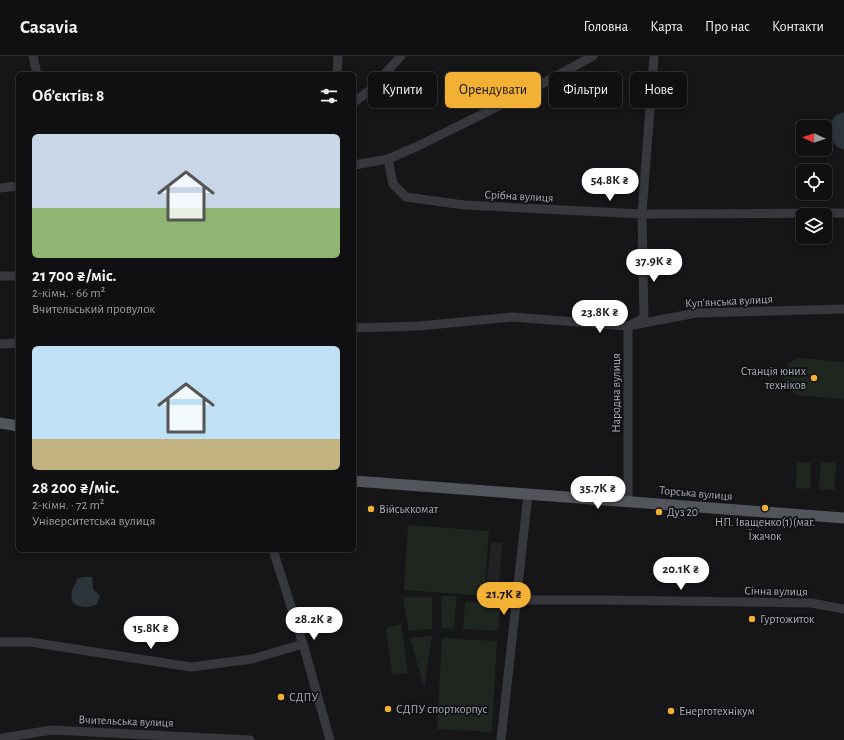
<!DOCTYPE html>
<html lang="uk">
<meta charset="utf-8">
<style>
body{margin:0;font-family:"Alegreya Sans",sans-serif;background:#1e1e20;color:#f1f3f6;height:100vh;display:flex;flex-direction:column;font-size:15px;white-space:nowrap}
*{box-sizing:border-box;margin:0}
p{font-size:13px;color:#9c9d9f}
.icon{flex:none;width:22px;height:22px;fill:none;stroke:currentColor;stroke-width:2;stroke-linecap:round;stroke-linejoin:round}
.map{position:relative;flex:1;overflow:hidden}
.details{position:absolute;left:16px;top:16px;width:340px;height:480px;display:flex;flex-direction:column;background:#101012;border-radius:6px;box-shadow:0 2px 6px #0003,0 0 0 1px #303032}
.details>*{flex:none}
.hud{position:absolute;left:368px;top:16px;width:380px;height:36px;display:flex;gap:8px}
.needle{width:26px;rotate:274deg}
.tools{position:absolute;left:796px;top:64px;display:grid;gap:8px}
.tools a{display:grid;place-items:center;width:36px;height:36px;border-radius:6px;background:#101012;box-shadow:0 2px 6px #0003,0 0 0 1px #303032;font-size:20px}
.price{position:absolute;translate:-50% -34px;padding:0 9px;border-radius:14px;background:#fff;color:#222;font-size:13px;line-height:26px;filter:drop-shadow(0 1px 2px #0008)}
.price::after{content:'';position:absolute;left:50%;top:24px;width:12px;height:9px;margin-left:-6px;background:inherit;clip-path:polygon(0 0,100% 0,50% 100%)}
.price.current{background:#f2b134;color:#111}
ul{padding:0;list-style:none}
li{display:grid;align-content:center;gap:8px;height:212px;padding:0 16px}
li span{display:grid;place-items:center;height:124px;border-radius:6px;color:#555}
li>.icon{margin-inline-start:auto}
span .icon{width:72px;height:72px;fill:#fffc;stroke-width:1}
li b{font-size:17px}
h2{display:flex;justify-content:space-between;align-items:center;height:48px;padding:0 16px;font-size:17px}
.pill{padding:0 14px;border-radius:6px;background:#101012;box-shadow:0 2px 6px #0003,0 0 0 1px #303032;font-size:14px;line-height:36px}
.pill.current{background:#f2b134;color:#111}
header{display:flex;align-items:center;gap:24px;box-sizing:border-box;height:56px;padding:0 20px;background:#101012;border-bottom:1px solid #303032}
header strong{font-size:19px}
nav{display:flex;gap:22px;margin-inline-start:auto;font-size:14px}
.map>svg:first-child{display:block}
</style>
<header>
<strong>Casavia</strong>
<nav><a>Головна</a><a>Карта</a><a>Про нас</a><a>Контакти</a></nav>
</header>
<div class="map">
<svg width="844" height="684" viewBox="0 0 844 684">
<rect width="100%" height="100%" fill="#161618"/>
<path fill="#222225" d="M 491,486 L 503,487 L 497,540 L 485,539 Z"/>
<g fill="#1e261f">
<path d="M 799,302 L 844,306 L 844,343 L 796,339 C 778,329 780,308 799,302 Z"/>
<path d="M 797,406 L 811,407 L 810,433 L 796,432 Z"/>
<path d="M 821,406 L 836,407 L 834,434 L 819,433 Z"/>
<path d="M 408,469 L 489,475 L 484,540 L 404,534 Z"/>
<path d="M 441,540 L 457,540 L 454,573 L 442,572 Z"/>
<path d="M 403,541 L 432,541 L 432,573 L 409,575 Z"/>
<path d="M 465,546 L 500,548 L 498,575 L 463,573 Z"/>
<path d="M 401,568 L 408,617 L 392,619 L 386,572 Z"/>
<path d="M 432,580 L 424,632 L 410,582 Z"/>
<path d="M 442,582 L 497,585 L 492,676 L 437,673 Z"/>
</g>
<g fill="#2c353c">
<path d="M 844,56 L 844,94 L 837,91 L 833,85 L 831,86 L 830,91 L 825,92 L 825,71 L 815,71 L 818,67 L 822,70 L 829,68 L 836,59 Z"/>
<path d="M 83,521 L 92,521 L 93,533 L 100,540 L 97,548 C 89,552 81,552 73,547 C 69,533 74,534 77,523 Z"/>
</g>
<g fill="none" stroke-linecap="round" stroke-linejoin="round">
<g stroke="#37383d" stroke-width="9">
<path d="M 33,0 L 37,18"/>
<path d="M 337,18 L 338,0"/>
<path d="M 354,46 L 369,35 L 401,0"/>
<path d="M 388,103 L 393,128 L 406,141 L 464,149 L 642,158 L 844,157"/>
<path d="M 354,109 L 388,103 L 416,91 L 525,37 L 593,0"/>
<path d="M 0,132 L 18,130"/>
<path d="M 0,220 L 18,220"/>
<path d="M 354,272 L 419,270 L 512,261 L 628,270 L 696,257 L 844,253"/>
<path d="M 0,288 L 18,287"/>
<path d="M 628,445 L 628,270 L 644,262 L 642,158 L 654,0"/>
<path d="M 273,494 L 303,588 L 330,684"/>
<path d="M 516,544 L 603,544 L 811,547 L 844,553"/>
<path d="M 0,586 L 30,586 L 191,611 L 252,603 L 303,588"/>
<path d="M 2,682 L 52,674 L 250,684"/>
<path d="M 501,684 L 528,438"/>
</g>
<g stroke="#53555c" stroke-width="11">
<path d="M 0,367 L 18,370"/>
<path d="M 354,425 L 844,462"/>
</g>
</g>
<g fill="#f2b134" stroke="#111113" stroke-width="1.5">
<circle cx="814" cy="322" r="4"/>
<circle cx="765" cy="452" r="4"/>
<circle cx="371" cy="453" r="4"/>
<circle cx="659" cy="456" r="4"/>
<circle cx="752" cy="563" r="4"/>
<circle cx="281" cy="641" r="4"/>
<circle cx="388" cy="653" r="4"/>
<circle cx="671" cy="655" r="4"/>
</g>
<g text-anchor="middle" stroke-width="3.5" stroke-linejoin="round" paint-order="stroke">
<g font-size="12" fill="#a8adb8" stroke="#111113">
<text transform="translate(519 140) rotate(3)" y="4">Срібна вулиця</text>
<text transform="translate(729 245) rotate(-3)" y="4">Куп’янська вулиця</text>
<text transform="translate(616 337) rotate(-90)" y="4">Народна вулиця</text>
<text transform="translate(696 437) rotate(5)" y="4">Торська вулиця</text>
<text transform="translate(776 535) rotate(1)" y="4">Сінна вулиця</text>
<text transform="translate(126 665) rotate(2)" y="4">Вчительська вулиця</text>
</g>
<g font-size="12" fill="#a8adb8" stroke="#111113" text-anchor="start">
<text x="806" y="319" text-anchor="end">Станцiя юних<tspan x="806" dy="14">технiков</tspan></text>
<text x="379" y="457">Військкомат</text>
<text x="667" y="460">Дуз 20</text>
<text x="765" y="470" text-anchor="middle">НП. Іващенко(1)(маг.<tspan x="765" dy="14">Їжачок</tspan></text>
<text x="760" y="567">Гуртожиток</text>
<text x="289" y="645">СДПУ</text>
<text x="396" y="657">СДПУ спорткорпус</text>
<text x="679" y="659">Енерготехнікум</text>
</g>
</g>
</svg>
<div class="tools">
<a><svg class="needle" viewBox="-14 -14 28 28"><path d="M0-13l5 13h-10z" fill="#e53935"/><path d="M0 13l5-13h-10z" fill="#9c9d9f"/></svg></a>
<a><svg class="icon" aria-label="locate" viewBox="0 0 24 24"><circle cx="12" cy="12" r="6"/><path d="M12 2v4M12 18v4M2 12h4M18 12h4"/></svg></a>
<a><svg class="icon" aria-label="layers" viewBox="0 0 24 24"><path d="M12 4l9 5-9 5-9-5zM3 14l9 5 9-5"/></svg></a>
</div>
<b class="price" style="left:610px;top:146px">54.8K ₴</b>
<b class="price" style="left:654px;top:227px">37.9K ₴</b>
<b class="price" style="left:600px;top:278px">23.8K ₴</b>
<b class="price" style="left:598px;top:454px">35.7K ₴</b>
<b class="price" style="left:681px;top:535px">20.1K ₴</b>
<b class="price current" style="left:504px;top:560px">21.7K ₴</b>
<b class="price" style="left:314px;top:585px">28.2K ₴</b>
<b class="price" style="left:151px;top:594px">15.8K ₴</b>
<div class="hud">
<a class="pill">Купити</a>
<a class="pill current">Орендувати</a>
<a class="pill">Фільтри</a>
<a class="pill">Нове</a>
</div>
<section class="details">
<h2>Об’єктів: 8<svg class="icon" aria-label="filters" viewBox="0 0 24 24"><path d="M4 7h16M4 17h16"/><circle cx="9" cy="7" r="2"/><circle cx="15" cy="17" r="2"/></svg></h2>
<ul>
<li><span style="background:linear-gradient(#c9d6e8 60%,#8fb573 0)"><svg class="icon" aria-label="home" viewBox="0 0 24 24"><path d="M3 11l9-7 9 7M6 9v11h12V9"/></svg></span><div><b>21 700 ₴/міс.</b><p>2-кімн. · 66 m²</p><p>Вчительський провулок</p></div></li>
<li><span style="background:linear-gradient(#bfe0f5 75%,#c2b280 0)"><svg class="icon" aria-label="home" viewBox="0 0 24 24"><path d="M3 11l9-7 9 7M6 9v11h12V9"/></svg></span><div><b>28 200 ₴/міс.</b><p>2-кімн. · 72 m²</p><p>Університетська вулиця</p></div></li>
</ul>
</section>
</div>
